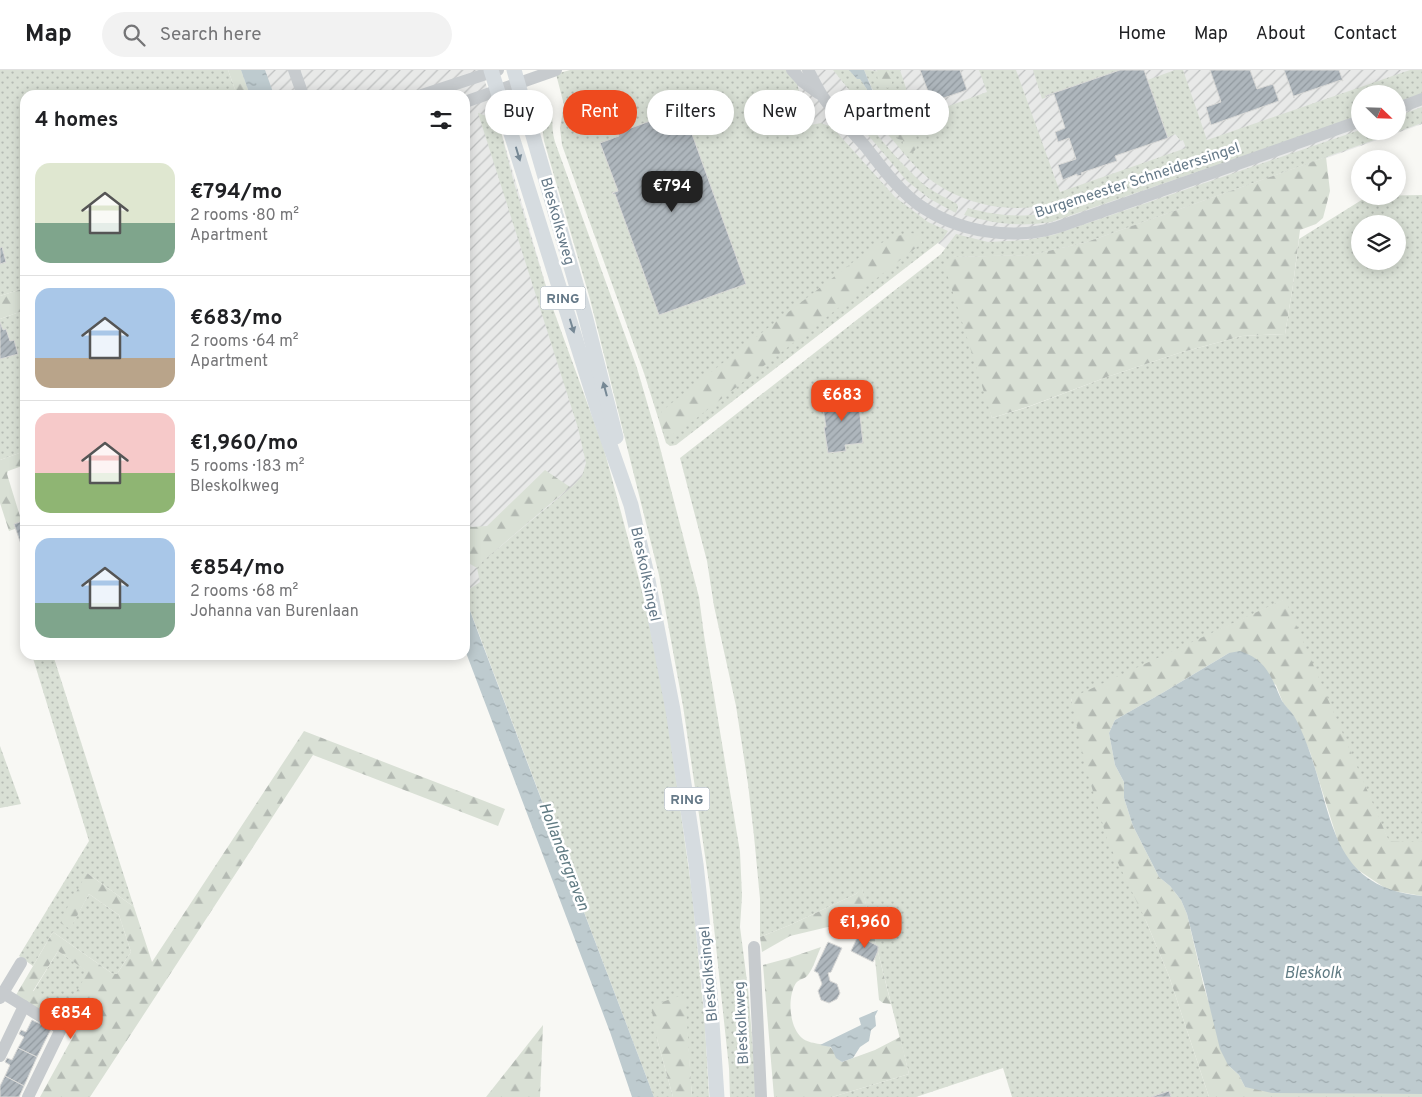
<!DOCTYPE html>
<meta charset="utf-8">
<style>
body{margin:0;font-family:Overpass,sans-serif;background:#f2f2f2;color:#202124;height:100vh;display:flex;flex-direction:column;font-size:19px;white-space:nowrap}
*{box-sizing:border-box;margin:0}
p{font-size:16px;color:#757577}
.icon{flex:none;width:28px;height:28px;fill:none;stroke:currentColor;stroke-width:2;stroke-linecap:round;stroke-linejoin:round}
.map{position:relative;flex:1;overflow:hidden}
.drawer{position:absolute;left:20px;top:20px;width:450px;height:570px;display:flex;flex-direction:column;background:#fff;border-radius:15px;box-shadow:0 2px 12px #0003}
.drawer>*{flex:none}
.guide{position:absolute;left:485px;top:20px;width:475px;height:45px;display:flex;gap:10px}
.needle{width:32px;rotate:113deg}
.controls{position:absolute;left:1351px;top:15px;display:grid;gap:10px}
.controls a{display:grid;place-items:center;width:55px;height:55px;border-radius:50%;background:#fff;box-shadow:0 2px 12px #0003;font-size:25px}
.price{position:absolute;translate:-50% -42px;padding:0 11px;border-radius:10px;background:#ee4a1e;color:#fff;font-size:16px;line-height:32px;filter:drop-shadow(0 1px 2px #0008)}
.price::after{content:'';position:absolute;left:50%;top:30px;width:15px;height:11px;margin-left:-8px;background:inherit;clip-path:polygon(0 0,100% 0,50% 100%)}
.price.current{background:#222;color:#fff}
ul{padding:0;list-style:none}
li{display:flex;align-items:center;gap:15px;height:125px;padding:0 15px}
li+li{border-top:1px solid #e0e0e0}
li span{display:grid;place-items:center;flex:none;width:140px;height:100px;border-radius:15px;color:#555}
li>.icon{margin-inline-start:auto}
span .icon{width:60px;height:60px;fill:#fffc;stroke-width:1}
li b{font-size:21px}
h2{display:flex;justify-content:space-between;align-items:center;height:60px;padding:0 15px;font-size:21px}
.chip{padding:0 18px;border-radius:22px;background:#fff;box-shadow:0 2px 12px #0003;font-size:18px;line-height:45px}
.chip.current{background:#ee4a1e;color:#fff}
header{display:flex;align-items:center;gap:30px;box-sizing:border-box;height:70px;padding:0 25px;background:#fff;border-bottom:1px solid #e0e0e0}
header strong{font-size:24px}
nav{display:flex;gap:28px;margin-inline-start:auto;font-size:18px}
.search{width:350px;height:45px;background:#f2f2f2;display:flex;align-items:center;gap:12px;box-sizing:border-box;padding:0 18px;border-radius:28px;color:#757577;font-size:19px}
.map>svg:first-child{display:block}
</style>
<header>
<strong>Map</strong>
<div class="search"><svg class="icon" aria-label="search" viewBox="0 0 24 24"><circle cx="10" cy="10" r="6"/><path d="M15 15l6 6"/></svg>Search here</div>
<nav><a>Home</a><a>Map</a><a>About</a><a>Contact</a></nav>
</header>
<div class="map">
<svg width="1422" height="1027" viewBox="0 0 1422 1027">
<defs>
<pattern id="industrial-furrows" width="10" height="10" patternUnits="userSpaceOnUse" patternTransform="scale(1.25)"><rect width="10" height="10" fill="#e8e9e8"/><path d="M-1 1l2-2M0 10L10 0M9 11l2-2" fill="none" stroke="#c0c2c2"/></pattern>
<pattern id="grass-dots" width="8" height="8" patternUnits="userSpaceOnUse" patternTransform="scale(1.25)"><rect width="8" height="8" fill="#d9e0d5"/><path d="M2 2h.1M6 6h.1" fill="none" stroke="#b4bab3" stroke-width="1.8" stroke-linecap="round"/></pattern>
<pattern id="forest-firs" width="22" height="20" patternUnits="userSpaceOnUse" patternTransform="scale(1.25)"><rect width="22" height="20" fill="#d9e0d5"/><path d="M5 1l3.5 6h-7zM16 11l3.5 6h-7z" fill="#b4bab3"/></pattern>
<pattern id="water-ripples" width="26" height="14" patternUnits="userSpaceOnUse" patternTransform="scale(1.25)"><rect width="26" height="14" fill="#becbcf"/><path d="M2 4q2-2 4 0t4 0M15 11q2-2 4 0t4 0" fill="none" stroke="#9eaaae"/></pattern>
<pattern id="building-hatch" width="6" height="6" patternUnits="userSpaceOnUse" patternTransform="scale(1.25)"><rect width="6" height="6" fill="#aeb6bc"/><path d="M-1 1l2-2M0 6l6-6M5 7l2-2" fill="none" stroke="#91999f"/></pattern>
</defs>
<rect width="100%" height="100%" fill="#f8f8f4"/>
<g fill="url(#industrial-furrows)" fill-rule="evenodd">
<path d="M 238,0 L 481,0 L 494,38 L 611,438 L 465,526 L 465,25 L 247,25 Z"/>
<path d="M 729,0 L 1422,0 L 1422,54 L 988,209 L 835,99 ZM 1360,24 L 1398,24 L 1398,61 L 1360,61 Z"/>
</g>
<g fill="url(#grass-dots)" fill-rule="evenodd">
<path d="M 0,0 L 228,0 L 237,25 L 25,25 L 25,218 L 0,226 Z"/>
<path d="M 570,0 L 788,0 C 800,17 805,26 791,45 L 800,57 L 821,53 L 832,57 L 895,127 L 928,152 L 948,161 L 943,169 L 676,375 L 670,376 L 666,373 L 644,303 L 562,75 L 560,58 L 564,35 L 556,4 Z"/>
<path d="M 833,0 L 849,0 L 857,9 L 860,8 L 869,23 L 875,25 L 864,0 C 873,0 880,2 888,3 L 890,0 L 900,0 L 916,48 L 987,22 L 979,0 L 1016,0 L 1060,122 L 1186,78 L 1183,70 L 1181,71 L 1175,64 L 1166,68 L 1145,11 L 1175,0 L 1183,0 L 1207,70 L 1410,0 L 1422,0 L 1422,24 L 1398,32 L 1398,24 L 1360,24 L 1360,46 L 1051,152 C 1018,157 996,154 964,145 L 968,138 C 1001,147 1032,149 1065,138 L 1063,131 C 1020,144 973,139 935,113 C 917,101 904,83 890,67 C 871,45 851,23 833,0 ZM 901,48 L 911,52 L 913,66 L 896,64 Z"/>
<path d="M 1033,0 L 1120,0 L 1042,29 Z"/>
<path d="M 839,22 L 843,23 C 868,53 897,92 927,117 C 937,124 947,128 957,134 L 958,137 L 956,143 L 930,129 L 907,111 L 834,25 Z"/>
<path d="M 546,32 L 552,34 C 553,47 551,59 555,72 L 637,298 L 658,370 L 699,527 L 704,565 L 740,782 L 742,826 L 740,857 L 748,919 L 757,1027 L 730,1027 L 729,998 L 710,820 L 683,636 L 659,505 L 590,229 L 544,71 L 539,34 Z"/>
<path d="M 1422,37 L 1422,53 L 1087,172 L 1031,185 L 952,187 L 992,348 L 1028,337 L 1107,307 L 1179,283 L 1242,266 L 1285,264 L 1293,215 L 1299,169 L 1368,126 L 1422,125 L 1422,772 L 1389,772 L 1284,530 L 1071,629 L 1146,851 L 1169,906 L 1209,1027 L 1012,1027 L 1003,998 L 916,1027 L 832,1027 L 909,1004 L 862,819 L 856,824 L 790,855 L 760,867 L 760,829 L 754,766 L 748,714 L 736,636 L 714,536 L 707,491 L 680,388 L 941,184 L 956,164 L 988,172 L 1028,170 L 1053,165 L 1360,60 L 1360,61 L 1398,61 L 1398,46 ZM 1360,154 L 1398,154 L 1398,191 L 1360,191 Z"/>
<path d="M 478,43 L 498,50 L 514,113 L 552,236 L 604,379 L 644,528 L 666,637 L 692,822 L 705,955 L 709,1027 L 692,1027 L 684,924 L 657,969 L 673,1027 L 654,1027 L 465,527 L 465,522 L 480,512 L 477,498 L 483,491 L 574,415 L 582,406 L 586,393 L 578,358 Z"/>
<path d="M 25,240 L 25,381 L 0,390 L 0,249 Z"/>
<path d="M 32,585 L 53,585 L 134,837 L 87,803 L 70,858 L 89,824 L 119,845 L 131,882 L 117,904 L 113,904 L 53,862 L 33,896 L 19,886 L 89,771 Z"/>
<path d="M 0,676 L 21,734 L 0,738 Z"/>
<path d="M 58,881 L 89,902 L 64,942 L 33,922 Z"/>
</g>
<g fill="url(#forest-firs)" fill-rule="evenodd">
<path d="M 228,0 L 241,0 L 250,25 L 237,25 Z"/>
<path d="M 876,0 L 890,0 L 888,3 L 893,9 L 891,16 L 888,18 C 881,17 875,9 878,2 Z"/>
<circle cx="895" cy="32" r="7"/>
<path d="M 901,48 C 909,53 918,55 913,66 L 917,69 C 920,87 900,88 903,70 L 898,69 L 894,51 L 896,49 Z"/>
<path d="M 1326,87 L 1330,121 L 1323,148 L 1316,154 L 1300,160 L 1293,215 L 1285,264 L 1242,266 L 1179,283 L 1107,307 L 1030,336 L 992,348 L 944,194 L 947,190 L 952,187 L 1031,185 L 1087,172 Z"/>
<path d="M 910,163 L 918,164 L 922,168 L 922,173 L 917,177 L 689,354 L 670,366 L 664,363 L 659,347 L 662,341 L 684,323 L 870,179 L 893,167 Z"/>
<path d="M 25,218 L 25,240 L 0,249 L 0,226 Z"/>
<path d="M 25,381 L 25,395 L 8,401 L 7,404 L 23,456 L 9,461 L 0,433 L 0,390 Z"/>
<path d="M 545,400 L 570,417 L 483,491 L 477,498 L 465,491 L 465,454 L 472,457 L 487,456 Z"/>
<path d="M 1285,529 L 1389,771 L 1422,772 L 1422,826 L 1388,820 L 1355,798 L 1340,778 L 1310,682 L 1293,645 L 1283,633 L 1276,615 L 1229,583 L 1164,622 L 1115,650 L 1109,663 L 1115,695 L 1124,712 L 1124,728 L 1133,756 L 1159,807 L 1170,816 L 1181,830 L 1187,844 L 1204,917 L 1228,995 L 1239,1005 L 1245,1017 L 1333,1023 L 1422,1024 L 1422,1027 L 1209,1027 L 1169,906 L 1146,851 L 1108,772 L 1084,691 L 1071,628 Z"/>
<path d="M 304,661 L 505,739 L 498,756 L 313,685 L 90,1027 L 40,1027 L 75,963 L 88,944 L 79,937 L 65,956 L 16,925 L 53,862 L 113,904 L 117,904 L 131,882 L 119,845 L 89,824 L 70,859 L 59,852 L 87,803 L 134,837 L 152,892 ZM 58,881 L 88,902 L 64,942 L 33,921 Z"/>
<path d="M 862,818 L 891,934 L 883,933 L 879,930 L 875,888 L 870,872 L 853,851 L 790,866 L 762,882 L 760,867 L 790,855 L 856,824 Z"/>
<path d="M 821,877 C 817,885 814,897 808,905 C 805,909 799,909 796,913 C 787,927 789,957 802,968 C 810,975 826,973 830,977 C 836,982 835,987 842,992 L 875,980 L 900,967 L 909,1004 L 832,1027 L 774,1027 L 763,895 L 789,888 Z"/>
<path d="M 685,924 L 692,1027 L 673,1027 L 657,969 L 651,936 Z"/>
<path d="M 543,955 L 540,1027 L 486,1027 Z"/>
</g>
<g fill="url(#water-ripples)">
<path d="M 241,0 L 265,0 L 274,25 L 250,25 Z"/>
<path d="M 849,0 L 864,0 L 875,27 L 873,28 L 860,9 L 857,9 Z"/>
<path d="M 465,527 L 479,565 L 654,1027 L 632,1027 L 610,962 L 465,580 Z"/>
<path d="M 1240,581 C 1267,590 1271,607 1282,631 C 1285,636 1290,640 1294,646 C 1300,656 1305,669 1309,680 C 1334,749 1331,817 1422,826 L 1422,1024 L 1272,1023 L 1245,1017 L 1239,1005 L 1228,995 L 1220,979 L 1187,844 L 1181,830 L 1170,816 L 1159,807 L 1133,756 L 1124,728 L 1124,712 L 1115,695 L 1109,663 L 1115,650 L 1164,622 L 1229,583 Z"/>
<path d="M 878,940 L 875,946 L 876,956 L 871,960 L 869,971 L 860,977 L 853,988 L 842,992 L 836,988 L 831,977 L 820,975 L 861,955 L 859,948 Z"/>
</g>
<g fill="url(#building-hatch)" stroke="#d9d9d7">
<path d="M 920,0 L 960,0 L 967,20 L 932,32 Z"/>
<path d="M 1120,0 L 1144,0 L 1168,68 L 1115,86 L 1117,91 L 1081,103 L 1082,105 L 1077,106 L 1077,104 L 1063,110 L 1058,95 L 1076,89 L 1069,68 L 1058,72 L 1055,62 L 1065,58 L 1054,24 L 1046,27 L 1045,26 Z"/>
<path d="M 1210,0 L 1250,0 L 1257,19 L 1273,14 L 1279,31 L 1211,55 L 1206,37 L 1221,32 Z"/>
<path d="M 1284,0 L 1339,0 L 1343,11 L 1341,10 L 1294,26 L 1294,28 Z"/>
<path d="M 683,39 L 746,214 L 659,245 L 615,124 L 613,124 L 612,123 L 618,121 L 600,73 L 619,66 L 617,59 L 618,58 L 620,62 Z"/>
<path d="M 2,177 L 6,192 L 0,194 L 0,178 Z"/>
<path d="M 0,252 L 3,260 L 6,259 L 10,271 L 14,270 L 18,284 L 0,289 Z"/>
<path d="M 839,323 L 840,330 L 858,327 L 863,373 L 845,375 L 846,381 L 828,383 L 824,357 L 826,357 L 821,326 Z"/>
<path d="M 25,450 L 25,476 L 22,477 L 14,454 Z"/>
<path d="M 861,854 L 864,862 L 855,865 L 852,857 Z"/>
<path d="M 858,866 L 878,876 L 878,881 L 873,892 L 851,881 Z"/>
<path d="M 828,872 L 842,878 L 831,902 L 828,903 L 830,911 L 837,914 L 840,923 L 837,929 L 829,933 L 821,930 L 818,921 L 822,914 L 818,903 L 814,901 Z"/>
<path d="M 32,950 L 51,959 L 37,987 L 18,978 L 24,967 L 19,964 L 21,960 L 26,962 Z"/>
<path d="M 18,978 L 37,987 L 24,1016 L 5,1006 L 10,995 L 5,992 L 7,988 L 12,990 Z"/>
<path d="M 5,1006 L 24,1016 L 19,1027 L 0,1027 L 0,1016 Z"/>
<path d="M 1169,1021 L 1171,1027 L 1151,1027 Z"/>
</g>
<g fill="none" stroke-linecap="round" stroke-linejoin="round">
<g stroke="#c7cbce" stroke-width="12">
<path d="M 294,0 L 303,25"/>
<path d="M 792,0 L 803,12 L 818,23"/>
<path d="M 808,0 C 813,9 817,18 823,27 C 835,44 851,60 865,76 C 881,96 898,120 919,135 C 958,162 1013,171 1058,157 L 1360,51"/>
<path d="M 422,25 L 498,0"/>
<path d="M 465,32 L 556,0"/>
<path d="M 1398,38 L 1422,29"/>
<path d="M 754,877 L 761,1027"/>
<path d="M 0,928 L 21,893"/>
<path d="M 24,936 L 61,959 L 28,1027"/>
<path d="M 0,986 L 24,936 L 3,923"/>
</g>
<g stroke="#d6dce0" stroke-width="15">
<path d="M 491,0 L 599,344 L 631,435 L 646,500 L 673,640 L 696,794 L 710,922 L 717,1027"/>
<path d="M 514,0 L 585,245 L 616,367"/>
</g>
</g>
<defs><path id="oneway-solid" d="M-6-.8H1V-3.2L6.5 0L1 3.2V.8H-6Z" transform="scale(1.25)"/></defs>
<g fill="#768895">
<use href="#oneway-solid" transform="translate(518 84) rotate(73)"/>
<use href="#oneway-solid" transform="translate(572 256) rotate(73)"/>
<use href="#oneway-solid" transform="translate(605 319) rotate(-105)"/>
</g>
<g text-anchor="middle" stroke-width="5" stroke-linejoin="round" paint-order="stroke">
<g fill="#fff" stroke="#93a1ac" stroke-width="1">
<rect x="540.5" y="216.5" width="45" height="23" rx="4"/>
<rect x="664.5" y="717.5" width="45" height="23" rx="4"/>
</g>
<g font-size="14" font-weight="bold" fill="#657988">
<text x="563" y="233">RING</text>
<text x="687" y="734">RING</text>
</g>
<g font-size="15" fill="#657988" stroke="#fff">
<text transform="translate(1137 110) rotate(-18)" y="5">Burgemeester Schneiderssingel</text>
<text transform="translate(558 151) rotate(74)" y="5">Bleskolksweg</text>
<text transform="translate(646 504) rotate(78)" y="5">Bleskolksingel</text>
<text transform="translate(708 904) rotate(-95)" y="5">Bleskolksingel</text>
<text transform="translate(741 953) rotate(-93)" y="5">Bleskolkweg</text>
</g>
<g font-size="16" font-style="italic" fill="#607b83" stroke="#fff">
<text transform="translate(565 786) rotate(69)" y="6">Hollandergraven</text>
<text x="1313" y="908">Bleskolk</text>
</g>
</g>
</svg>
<div class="controls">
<a><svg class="needle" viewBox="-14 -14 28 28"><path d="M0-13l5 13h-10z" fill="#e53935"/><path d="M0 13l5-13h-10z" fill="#757577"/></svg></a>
<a><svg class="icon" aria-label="locate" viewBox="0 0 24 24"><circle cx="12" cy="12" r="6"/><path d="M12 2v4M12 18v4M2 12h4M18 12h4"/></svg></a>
<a><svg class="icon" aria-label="layers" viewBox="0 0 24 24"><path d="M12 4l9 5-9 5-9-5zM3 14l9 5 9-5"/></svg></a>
</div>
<b class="price current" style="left:672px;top:143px">€794</b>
<b class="price" style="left:842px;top:352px">€683</b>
<b class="price" style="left:865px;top:879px">€1,960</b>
<b class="price" style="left:71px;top:970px">€854</b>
<div class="guide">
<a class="chip">Buy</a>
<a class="chip current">Rent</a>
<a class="chip">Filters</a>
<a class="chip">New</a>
<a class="chip">Apartment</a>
</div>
<section class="drawer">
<h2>4 homes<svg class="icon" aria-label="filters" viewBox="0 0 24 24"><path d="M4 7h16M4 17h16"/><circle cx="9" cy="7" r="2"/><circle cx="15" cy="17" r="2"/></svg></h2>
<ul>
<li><span style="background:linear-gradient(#dfe7d0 60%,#7fa58c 0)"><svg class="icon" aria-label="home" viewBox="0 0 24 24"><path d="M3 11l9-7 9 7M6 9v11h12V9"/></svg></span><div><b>€794/mo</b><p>2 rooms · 80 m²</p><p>Apartment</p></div></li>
<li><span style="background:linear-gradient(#a9c7e8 70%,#b9a48a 0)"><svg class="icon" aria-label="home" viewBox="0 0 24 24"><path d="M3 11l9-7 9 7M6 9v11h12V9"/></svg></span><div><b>€683/mo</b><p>2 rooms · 64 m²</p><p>Apartment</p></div></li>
<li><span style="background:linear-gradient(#f6c9c9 60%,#8fb573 0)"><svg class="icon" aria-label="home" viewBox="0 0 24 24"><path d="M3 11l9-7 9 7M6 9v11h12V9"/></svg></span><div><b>€1,960/mo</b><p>5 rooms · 183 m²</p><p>Bleskolkweg</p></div></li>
<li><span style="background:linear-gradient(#a9c7e8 65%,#7fa58c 0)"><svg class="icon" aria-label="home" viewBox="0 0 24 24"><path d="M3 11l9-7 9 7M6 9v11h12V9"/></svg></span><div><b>€854/mo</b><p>2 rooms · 68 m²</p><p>Johanna van Burenlaan</p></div></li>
</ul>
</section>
</div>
